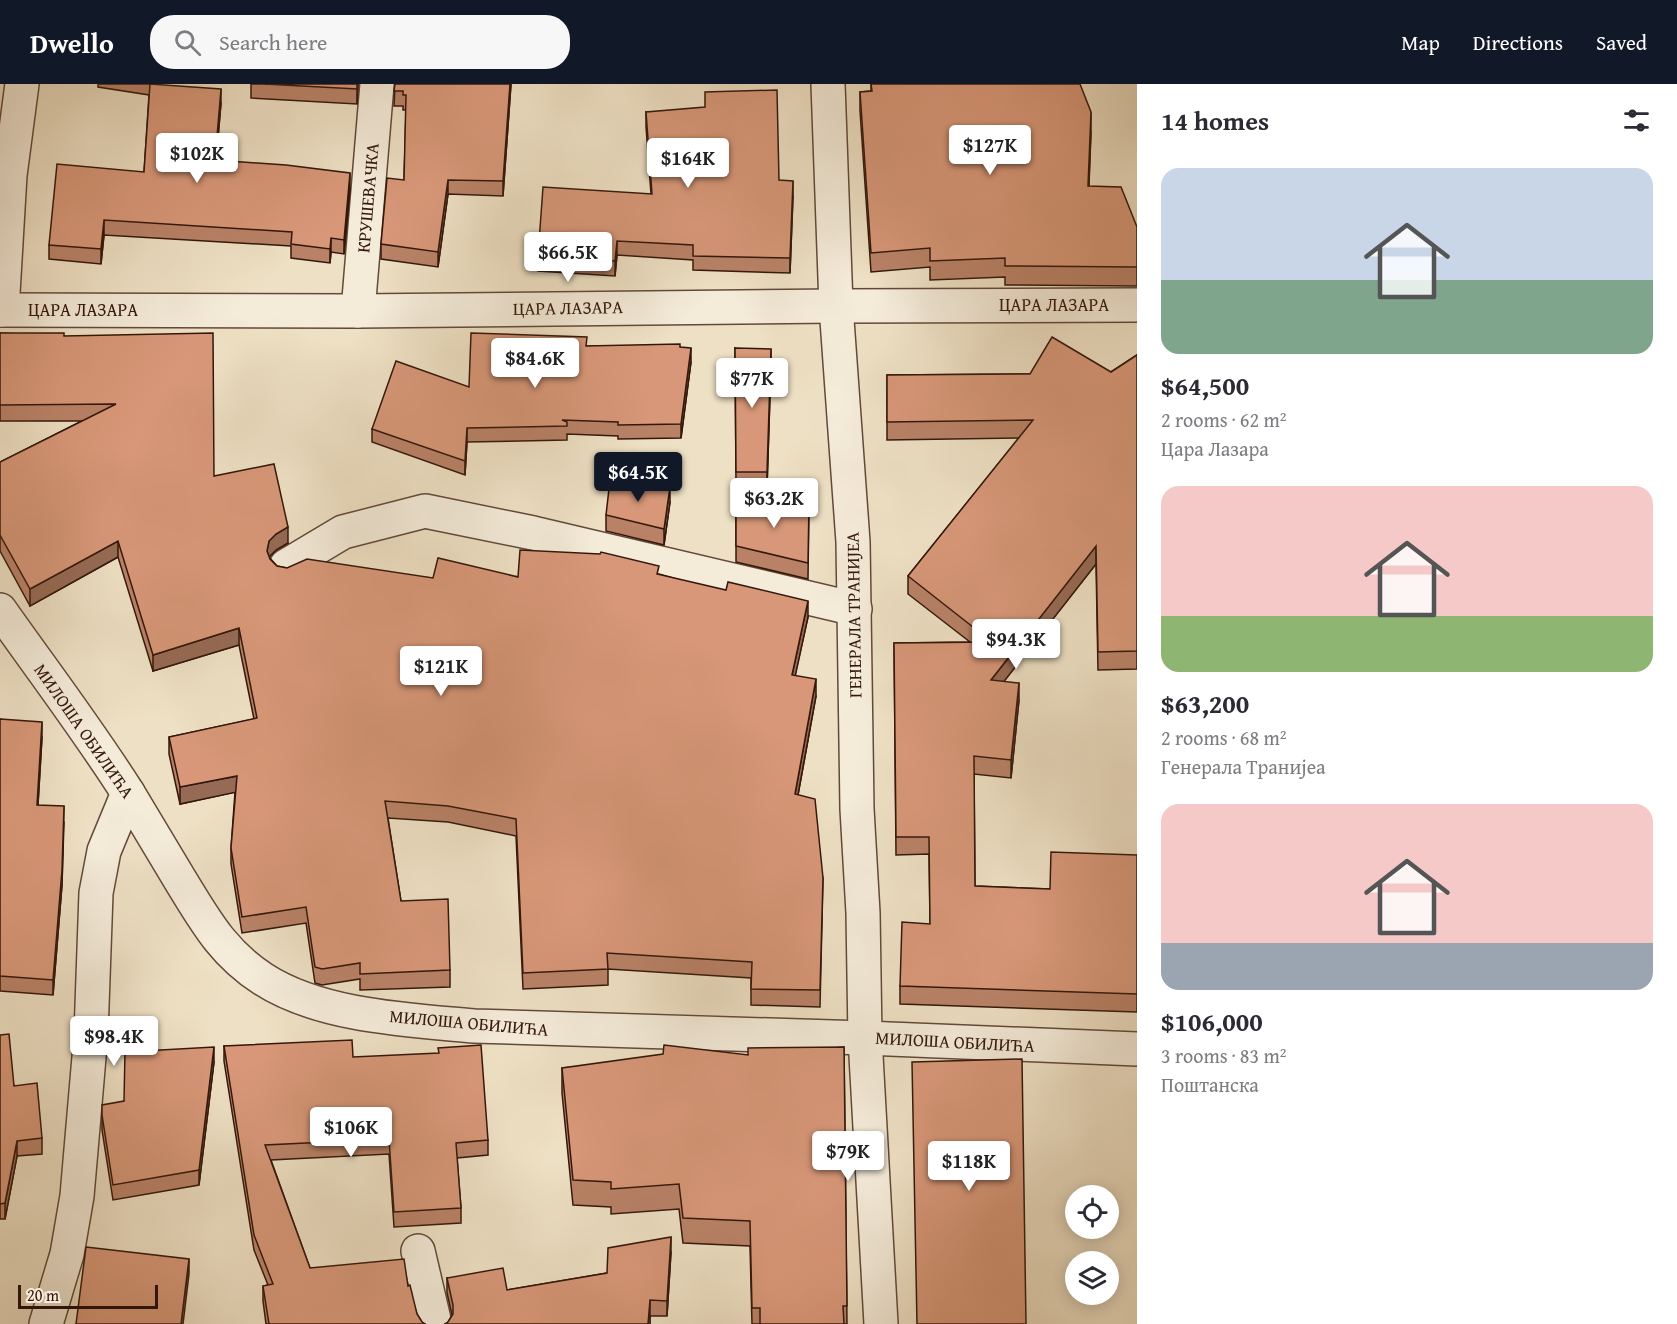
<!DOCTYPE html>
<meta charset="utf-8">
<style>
body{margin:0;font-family:"Gentium Book Plus",serif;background:#f7f7f7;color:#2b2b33;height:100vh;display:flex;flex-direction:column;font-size:22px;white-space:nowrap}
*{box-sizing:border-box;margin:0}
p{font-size:20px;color:#7c7c81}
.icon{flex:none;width:33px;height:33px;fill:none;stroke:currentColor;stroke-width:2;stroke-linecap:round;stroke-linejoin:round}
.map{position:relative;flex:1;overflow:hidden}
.details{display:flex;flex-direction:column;background:#fff;width:540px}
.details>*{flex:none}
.buttons{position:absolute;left:1065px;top:1101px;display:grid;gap:12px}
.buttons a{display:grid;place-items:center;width:54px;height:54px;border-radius:50%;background:#fff;box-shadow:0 3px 15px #0003;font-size:30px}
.scale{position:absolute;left:18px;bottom:15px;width:140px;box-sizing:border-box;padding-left:6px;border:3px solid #34170b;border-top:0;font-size:16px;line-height:21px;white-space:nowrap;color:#34170b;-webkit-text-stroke:4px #f4ebd9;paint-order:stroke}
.price{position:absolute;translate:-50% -51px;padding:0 14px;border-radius:6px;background:#fff;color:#222;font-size:20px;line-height:39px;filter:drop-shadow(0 2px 3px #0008)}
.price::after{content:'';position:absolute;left:50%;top:36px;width:18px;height:14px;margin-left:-9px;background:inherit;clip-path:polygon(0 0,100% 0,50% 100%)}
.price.on{background:#111827;color:#fff}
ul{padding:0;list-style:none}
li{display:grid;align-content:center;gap:12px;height:318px;padding:0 24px}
li span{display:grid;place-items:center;height:186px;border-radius:18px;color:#555}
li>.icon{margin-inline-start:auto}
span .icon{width:108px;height:108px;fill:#fffc;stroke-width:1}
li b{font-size:26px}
h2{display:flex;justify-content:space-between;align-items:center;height:72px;padding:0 24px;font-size:26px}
header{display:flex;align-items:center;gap:36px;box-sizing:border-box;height:84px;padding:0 30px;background:#111827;color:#fff}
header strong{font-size:28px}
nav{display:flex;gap:33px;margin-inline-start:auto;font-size:21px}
.search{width:420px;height:54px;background:#f7f7f7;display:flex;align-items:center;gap:15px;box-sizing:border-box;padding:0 21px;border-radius:24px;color:#7c7c81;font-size:22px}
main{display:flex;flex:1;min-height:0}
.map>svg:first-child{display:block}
</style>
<header>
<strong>Dwello</strong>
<div class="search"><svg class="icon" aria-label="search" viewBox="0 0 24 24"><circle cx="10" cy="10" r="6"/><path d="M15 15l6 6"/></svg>Search here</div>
<nav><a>Map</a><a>Directions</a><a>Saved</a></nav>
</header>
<main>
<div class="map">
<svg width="1137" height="1240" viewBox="0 0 1137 1240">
<rect width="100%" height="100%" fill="#eee0c4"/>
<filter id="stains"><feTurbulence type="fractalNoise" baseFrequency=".00333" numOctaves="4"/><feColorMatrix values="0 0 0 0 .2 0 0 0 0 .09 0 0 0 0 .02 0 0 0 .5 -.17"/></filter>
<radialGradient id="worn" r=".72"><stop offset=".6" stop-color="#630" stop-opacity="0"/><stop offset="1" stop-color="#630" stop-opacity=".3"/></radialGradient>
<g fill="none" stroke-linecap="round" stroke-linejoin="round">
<defs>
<g id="minor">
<path d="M 828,0 L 836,222 L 853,458 L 857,725 L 863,829 L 865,954 L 881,1240"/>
<path d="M 0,226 L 358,227 L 836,222 L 1137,221"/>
<path d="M 2,226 L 10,91 L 22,0"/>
<path d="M 358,227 L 377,0"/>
<path d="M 286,482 L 343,448 L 425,427 L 533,449 L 855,525"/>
<path d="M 0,526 C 43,587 88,646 128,709 C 146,739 164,769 182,799 C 206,838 223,869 263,895 C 320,932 408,936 474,942 L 865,954 L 1137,965"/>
<path d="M 418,1167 L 435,1240"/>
<path d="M 46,1240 L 67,1170 L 77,1112 L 91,950 L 96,809 L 104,767 L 128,709"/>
</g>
</defs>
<use href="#minor" stroke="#624939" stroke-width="36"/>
<use href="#minor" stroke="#f4ebd9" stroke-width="33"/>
</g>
<g fill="#b98267" stroke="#34170b" stroke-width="1.5">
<path d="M 98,0 L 155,0 L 221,19 L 216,76 L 350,104 L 344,170 L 331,168 L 330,179 L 291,174 L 291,162 L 104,151 L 101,180 L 49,175 L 49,161 L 144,88 L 149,11 L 98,3 Z"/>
<path d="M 251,0 L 358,0 L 357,20 L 251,14 Z"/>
<path d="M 395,0 L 511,0 L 503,112 L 448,110 L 438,183 L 381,175 L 381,160 L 404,96 L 406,26 L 403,26 L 403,22 L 394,22 Z"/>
<path d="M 871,0 L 1091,47 L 1089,102 L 1137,143 L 1137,202 L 1005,201 L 1005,193 L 930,196 L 930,183 L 871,188 L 860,27 L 860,8 L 871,7 Z"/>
<path d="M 646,28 L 779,96 L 793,112 L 790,189 L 693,186 L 693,176 L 617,171 L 615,192 L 538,187 L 538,172 L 651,110 L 646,43 Z"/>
<path d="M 0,249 L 64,252 L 214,392 L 288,459 L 276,466 L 269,473 L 277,482 L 287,484 L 433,494 L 659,490 L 808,533 L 795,591 L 816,612 L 798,711 L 823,794 L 820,923 L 751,921 L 751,894 L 608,885 L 608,901 L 523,905 L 516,752 L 448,738 L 388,734 L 401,817 L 450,886 L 450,903 L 360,906 L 360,895 L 322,901 L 315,899 L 306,839 L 242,849 L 231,780 L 231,764 L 235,708 L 180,720 L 169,670 L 169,653 L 254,635 L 239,561 L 153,587 L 118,473 L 30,522 L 0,467 L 0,378 L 82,337 L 0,337 Z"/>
<path d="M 587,262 L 680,263 L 691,278 L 681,354 L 618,355 L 618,352 L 567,350 L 567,356 L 467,358 L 465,391 L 372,358 L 372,345 L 469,303 Z"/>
<path d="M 735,264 L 771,280 L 767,404 L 736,403 Z"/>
<path d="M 1137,271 L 1137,585 L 1098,586 L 1096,480 L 1004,597 L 1019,616 L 1011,694 L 974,690 L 975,802 L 1050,805 L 1137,771 L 1137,928 L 900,920 L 900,902 L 930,840 L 929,770 L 896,771 L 894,559 L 970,558 L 908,510 L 908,492 L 1019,354 L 887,356 L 887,291 L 1030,290 L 1111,288 Z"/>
<path d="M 670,418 L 664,461 L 606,447 L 606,431 Z"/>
<path d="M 736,418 L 809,419 L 808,495 L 736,478 Z"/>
<path d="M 0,635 L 42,653 L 38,721 L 64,738 L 62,801 L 53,911 L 0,907 Z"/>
<path d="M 0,951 L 14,1002 L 42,1054 L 42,1070 L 17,1072 L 5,1135 L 0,1135 Z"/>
<path d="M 224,962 L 353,973 L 488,1056 L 488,1071 L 457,1074 L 461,1124 L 461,1139 L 394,1143 L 389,1070 L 271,1076 L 310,1184 L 408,1202 L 417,1230 L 422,1238 L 425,1240 L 266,1240 L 263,1217 L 263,1202 L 268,1201 L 254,1166 L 224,977 Z"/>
<path d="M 844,963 L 847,1240 L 752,1240 L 750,1162 L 683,1159 L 679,1125 L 611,1130 L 611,1123 L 573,1121 L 562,1009 L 562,984 L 748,971 Z"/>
<path d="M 214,978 L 199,1101 L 113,1116 L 102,1046 L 102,1031 L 124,1017 Z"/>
<path d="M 671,1168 L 667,1232 L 650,1232 L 650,1240 L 445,1240 L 448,1238 L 452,1231 L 447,1209 L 447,1194 L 507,1206 L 607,1189 Z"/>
</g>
<g fill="#966a54" stroke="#34170b" stroke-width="1.5">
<path d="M 357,0 L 358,0 L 357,20 Z"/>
<path d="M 510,0 L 511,0 L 503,112 L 503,97 Z"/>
<path d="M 221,5 L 221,19 L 215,91 L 215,76 Z"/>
<path d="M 1091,28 L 1091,47 L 1088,121 L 1088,102 Z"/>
<path d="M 350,89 L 350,104 L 344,170 L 344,156 Z"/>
<path d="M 448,96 L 448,110 L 438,183 L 438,168 Z"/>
<path d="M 793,97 L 793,112 L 790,189 L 790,174 Z"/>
<path d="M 104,136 L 104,151 L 101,180 L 101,165 Z"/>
<path d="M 331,154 L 331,168 L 330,179 L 330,165 Z"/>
<path d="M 617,157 L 617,171 L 615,192 L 615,177 Z"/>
<path d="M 691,264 L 691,278 L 681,354 L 681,340 Z"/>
<path d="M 771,265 L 771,280 L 767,404 L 767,388 Z"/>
<path d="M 467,344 L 467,358 L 465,391 L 465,377 Z"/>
<path d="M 670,403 L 670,418 L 664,461 L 664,445 Z"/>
<path d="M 288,443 L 288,459 L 276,466 L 269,473 L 267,467 L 269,457 L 276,450 Z"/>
<path d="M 118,457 L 118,473 L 30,522 L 30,505 Z"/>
<path d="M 1096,462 L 1096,480 L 991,614 L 991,596 Z"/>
<path d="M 808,517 L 808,533 L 792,607 L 792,591 Z"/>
<path d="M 239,544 L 239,561 L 153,587 L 153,571 Z"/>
<path d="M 816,595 L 816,612 L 795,727 L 795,710 Z"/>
<path d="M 1019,599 L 1019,616 L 1011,694 L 1011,676 Z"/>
<path d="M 42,638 L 42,653 L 37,737 L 37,721 Z"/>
<path d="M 237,692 L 237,708 L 180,720 L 180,703 Z"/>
<path d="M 64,722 L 62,801 L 53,911 L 53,896 Z"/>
<path d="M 214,963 L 214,978 L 199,1101 L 199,1086 Z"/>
<path d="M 17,1057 L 17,1072 L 5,1135 L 5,1119 Z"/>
<path d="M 671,1153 L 671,1168 L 667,1232 L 667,1217 Z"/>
<path d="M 189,1175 L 189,1190 L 183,1240 L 181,1240 Z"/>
<path d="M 650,1216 L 650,1240 L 648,1240 Z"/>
</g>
<g fill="#d79778" stroke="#34170b" stroke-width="1.5">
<path d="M 150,0 L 221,5 L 215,76 L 286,81 L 350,89 L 344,156 L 331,154 L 330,165 L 291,160 L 292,148 L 104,136 L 101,165 L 49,161 L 57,80 L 144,88 Z"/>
<path d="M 265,0 L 357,0 L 357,5 Z"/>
<path d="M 395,0 L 510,0 L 503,97 L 448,96 L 438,168 L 381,160 L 387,94 L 404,96 L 406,11 L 403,11 L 403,7 L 394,7 Z"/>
<path d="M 871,0 L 1080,0 L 1091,28 L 1088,102 L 1121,103 L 1137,143 L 1137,183 L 1005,182 L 1005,174 L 930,177 L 930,164 L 871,169 L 860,8 L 872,7 Z"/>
<path d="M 777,6 L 779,96 L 793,97 L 790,174 L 693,172 L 693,161 L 617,157 L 615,177 L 538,172 L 543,103 L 652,110 L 646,28 L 705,23 L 705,8 Z"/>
<path d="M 0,249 L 64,249 L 64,252 L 213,249 L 214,392 L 274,380 L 288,443 L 276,450 L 269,457 L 267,467 L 270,475 L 277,482 L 287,484 L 307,475 L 433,494 L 438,474 L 518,493 L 520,466 L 600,470 L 601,468 L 659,482 L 657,490 L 726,506 L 728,498 L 808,517 L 792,591 L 816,595 L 795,710 L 815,715 L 823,794 L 820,906 L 751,905 L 752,878 L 607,869 L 608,885 L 523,889 L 516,735 L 448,722 L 385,717 L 401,817 L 448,815 L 450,886 L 360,890 L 360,879 L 322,885 L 315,883 L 306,823 L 242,833 L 231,764 L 237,692 L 180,703 L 169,653 L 257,634 L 239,544 L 153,571 L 118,457 L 30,505 L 0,451 L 0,378 L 116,320 L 0,321 Z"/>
<path d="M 471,249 L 587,253 L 586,262 L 680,260 L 680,263 L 691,264 L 681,340 L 618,341 L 618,338 L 562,336 L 567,338 L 567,342 L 467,344 L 465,377 L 372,345 L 396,277 L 469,303 Z"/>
<path d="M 1052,253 L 1111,288 L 1137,271 L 1137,567 L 1098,568 L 1096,462 L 991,596 L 1019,599 L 1011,676 L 974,672 L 975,802 L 1050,805 L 1051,768 L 1137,771 L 1137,910 L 900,902 L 902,838 L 930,840 L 929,753 L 896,753 L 894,559 L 992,558 L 908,492 L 1033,336 L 887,338 L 887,291 L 1030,290 Z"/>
<path d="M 735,264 L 771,265 L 767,388 L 736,388 Z"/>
<path d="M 610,396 L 670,403 L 664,445 L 606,431 Z"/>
<path d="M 736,418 L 809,419 L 808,479 L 736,462 Z"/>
<path d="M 0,635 L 42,638 L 37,721 L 64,722 L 62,786 L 53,896 L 0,892 Z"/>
<path d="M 9,950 L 14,1002 L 37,999 L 42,1054 L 17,1057 L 5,1119 L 0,1120 L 0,951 Z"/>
<path d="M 352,956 L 353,973 L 439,969 L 438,964 L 481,961 L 488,1056 L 456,1059 L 461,1124 L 394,1128 L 389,1055 L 265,1061 L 310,1184 L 404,1175 L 408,1202 L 410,1201 L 417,1230 L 422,1238 L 425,1240 L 269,1240 L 263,1202 L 273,1200 L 254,1151 L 224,962 Z"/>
<path d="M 664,961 L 748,971 L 748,964 L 844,963 L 847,1222 L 843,1222 L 844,1240 L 760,1240 L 760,1224 L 752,1224 L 750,1137 L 683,1134 L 679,1100 L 611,1105 L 611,1098 L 573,1096 L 562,984 L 663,970 Z"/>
<path d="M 214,963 L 199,1086 L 113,1101 L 102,1031 L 102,1021 L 124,1017 L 125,968 Z"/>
<path d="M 1022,975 L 1026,1240 L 917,1240 L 912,978 Z"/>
<path d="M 671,1153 L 667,1217 L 650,1216 L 648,1240 L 445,1240 L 448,1238 L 453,1230 L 453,1221 L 447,1194 L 503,1184 L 507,1206 L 607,1189 L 608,1164 Z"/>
<path d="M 86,1163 L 189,1175 L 181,1240 L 76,1240 Z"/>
</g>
<g text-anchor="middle" stroke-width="4.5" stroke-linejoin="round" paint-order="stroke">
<g font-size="18" fill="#34170b" stroke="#f4ebd9">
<text transform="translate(368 114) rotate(-85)" y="6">КРУШЕВАЧКА</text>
<text x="1054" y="227">ЦАРА ЛАЗАРА</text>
<text transform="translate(568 224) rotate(-1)" y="6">ЦАРА ЛАЗАРА</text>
<text x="83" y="232">ЦАРА ЛАЗАРА</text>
<text transform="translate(854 531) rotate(-91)" y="6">ГЕНЕРАЛА ТРАНИЈЕА</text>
<text transform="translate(84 647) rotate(55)" y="6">МИЛОША ОБИЛИЋА</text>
<text transform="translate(469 939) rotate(5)" y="6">МИЛОША ОБИЛИЋА</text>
<text transform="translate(955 958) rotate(3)" y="6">МИЛОША ОБИЛИЋА</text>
</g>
</g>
<rect width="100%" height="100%" filter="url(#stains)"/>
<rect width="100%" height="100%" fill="url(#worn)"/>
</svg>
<div class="buttons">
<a><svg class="icon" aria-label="locate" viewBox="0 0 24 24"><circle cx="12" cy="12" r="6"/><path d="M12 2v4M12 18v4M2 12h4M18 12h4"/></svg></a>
<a><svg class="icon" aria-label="layers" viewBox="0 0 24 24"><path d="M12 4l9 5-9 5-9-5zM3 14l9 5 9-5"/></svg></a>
</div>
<div class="scale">20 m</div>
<b class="price" style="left:990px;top:92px">$127K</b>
<b class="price" style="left:197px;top:100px">$102K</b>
<b class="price" style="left:688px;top:105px">$164K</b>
<b class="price" style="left:568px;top:199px">$66.5K</b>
<b class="price" style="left:535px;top:305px">$84.6K</b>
<b class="price" style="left:752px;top:325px">$77K</b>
<b class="price on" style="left:638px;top:419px">$64.5K</b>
<b class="price" style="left:774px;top:445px">$63.2K</b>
<b class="price" style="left:1016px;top:586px">$94.3K</b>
<b class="price" style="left:441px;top:613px">$121K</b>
<b class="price" style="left:114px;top:983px">$98.4K</b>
<b class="price" style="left:351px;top:1074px">$106K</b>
<b class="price" style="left:848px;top:1098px">$79K</b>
<b class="price" style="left:969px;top:1108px">$118K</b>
</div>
<section class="details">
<h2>14 homes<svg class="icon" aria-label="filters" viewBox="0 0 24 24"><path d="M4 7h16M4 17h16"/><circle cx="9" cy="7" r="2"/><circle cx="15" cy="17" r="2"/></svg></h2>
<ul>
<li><span style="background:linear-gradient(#c9d6e8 60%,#7fa58c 0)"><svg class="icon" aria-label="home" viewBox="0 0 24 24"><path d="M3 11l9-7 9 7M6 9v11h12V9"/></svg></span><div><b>$64,500</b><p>2 rooms · 62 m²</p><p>Цара Лазара</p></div></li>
<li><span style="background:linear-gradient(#f6c9c9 70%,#8fb573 0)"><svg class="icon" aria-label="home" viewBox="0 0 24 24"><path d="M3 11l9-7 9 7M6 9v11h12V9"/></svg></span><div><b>$63,200</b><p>2 rooms · 68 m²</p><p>Генерала Транијеа</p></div></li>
<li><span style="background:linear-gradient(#f6c9c9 75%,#9aa5b1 0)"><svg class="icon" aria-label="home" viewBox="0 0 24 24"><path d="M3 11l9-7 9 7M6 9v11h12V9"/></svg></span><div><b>$106,000</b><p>3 rooms · 83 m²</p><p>Поштанска</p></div></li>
</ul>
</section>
</main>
